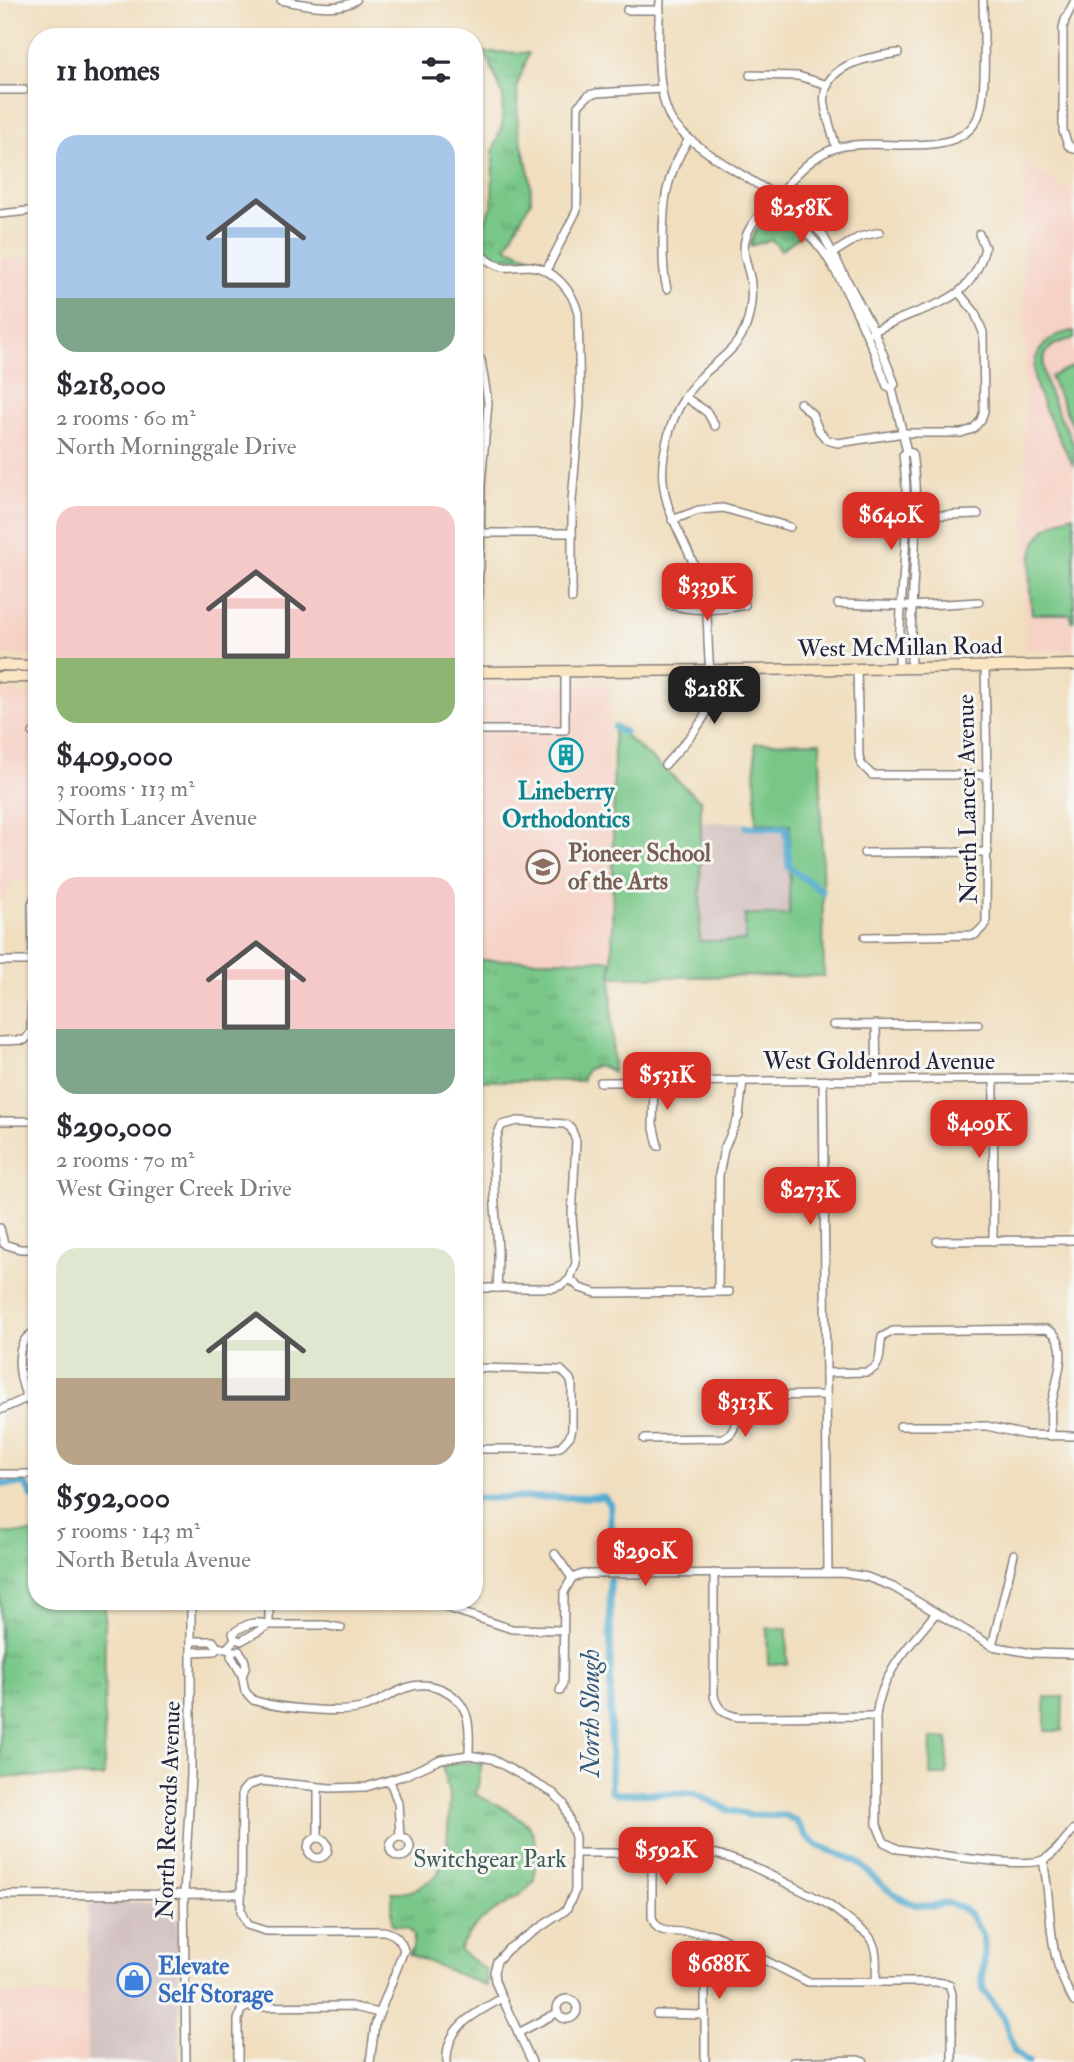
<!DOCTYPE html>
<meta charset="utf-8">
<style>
body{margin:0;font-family:"IM FELL Double Pica",serif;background:#f2f2f3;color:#2b2b33;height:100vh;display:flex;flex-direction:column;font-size:26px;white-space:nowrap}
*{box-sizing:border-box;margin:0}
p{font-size:23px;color:#7c7c81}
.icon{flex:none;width:38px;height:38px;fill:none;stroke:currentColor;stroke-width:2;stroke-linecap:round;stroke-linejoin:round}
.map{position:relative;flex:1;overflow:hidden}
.details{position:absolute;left:28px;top:28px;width:455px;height:1582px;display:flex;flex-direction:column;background:#fff;border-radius:28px;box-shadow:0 2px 5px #0004}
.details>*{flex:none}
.price{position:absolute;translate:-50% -60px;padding:0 16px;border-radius:14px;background:#d93025;color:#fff;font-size:23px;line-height:46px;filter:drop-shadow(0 2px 4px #0008)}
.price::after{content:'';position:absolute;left:50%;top:42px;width:21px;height:16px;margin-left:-10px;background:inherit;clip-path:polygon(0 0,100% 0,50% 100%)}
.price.selected{background:#222;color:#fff}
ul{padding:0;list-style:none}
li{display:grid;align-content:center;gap:14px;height:371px;padding:0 28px}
li span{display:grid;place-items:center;height:217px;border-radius:21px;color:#555}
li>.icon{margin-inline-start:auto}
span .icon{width:126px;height:126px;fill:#fffc;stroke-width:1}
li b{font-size:30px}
h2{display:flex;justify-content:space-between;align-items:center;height:84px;padding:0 28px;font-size:30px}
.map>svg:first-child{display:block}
</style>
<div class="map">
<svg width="1074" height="2062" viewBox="0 0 1074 2062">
<defs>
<pattern id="park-tufts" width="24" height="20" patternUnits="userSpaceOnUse" patternTransform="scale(1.75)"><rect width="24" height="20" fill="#78c788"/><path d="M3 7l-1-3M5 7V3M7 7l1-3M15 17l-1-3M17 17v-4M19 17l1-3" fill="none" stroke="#62a170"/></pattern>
</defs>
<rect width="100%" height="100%" fill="#f6f6f2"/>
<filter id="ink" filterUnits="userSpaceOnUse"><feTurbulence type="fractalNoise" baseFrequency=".0143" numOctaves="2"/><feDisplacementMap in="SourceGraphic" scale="14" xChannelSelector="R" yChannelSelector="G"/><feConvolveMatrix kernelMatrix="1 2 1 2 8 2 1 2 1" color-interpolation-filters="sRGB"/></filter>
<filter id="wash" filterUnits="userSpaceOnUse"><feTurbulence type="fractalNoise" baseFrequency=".00686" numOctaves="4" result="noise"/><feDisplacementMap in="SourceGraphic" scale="28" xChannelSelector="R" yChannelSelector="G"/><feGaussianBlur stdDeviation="1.57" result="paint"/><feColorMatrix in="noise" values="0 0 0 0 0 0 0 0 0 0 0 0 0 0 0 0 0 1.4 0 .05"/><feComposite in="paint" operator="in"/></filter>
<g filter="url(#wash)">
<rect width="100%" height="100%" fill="#f0debe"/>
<g fill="#f6d1c5">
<path d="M 1024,164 L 1074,193 L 1074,649 L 1025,651 Z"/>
<path d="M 37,258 L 37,656 L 0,656 L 0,259 Z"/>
<path d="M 474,685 L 609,685 L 610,774 L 613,774 L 611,960 L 474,960 Z"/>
<path d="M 0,691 L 37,695 L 37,879 L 17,879 L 0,902 Z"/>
<path d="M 0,1993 L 88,1995 L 87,2062 L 0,2062 Z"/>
</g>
<g fill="#d1bfbf">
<path d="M 701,822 L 790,823 L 789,915 L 745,941 L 700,941 Z"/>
<path d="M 165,1902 L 172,1910 L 176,1910 L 179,1965 L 179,2062 L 87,2062 L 88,1903 Z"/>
</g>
<g fill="#78c788" stroke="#4d7462" stroke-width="2">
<path d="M 1074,331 L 1074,339 C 1010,346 1064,415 1073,444 C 1074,451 1074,459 1074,467 C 1064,446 1035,395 1034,375 C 1032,350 1051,333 1074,331 Z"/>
<path d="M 1074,365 L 1074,428 L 1050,377 Z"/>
<path d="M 1074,515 L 1074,621 L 1071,621 L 1071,614 L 1032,614 C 1028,572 1023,527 1074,515 Z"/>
<path d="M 614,726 L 701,801 L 700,941 L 745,941 L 745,915 L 789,915 L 790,824 L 756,823 L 755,743 L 820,742 L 824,976 L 612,977 Z"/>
<path d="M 767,1628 L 787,1628 L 787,1664 L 768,1664 Z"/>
<path d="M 1045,1697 L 1063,1697 L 1062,1731 L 1045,1731 Z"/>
<path d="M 931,1738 L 948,1739 L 947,1775 L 930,1775 Z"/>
</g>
<g fill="url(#park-tufts)" stroke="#4d7462" stroke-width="2">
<path d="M 485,52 L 529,53 L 517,86 L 518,128 L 530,177 L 531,200 L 506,247 L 536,259 L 498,257 L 476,240 L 492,206 L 493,152 L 502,125 L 503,95 Z"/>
<path d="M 781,212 L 804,233 L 781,250 L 772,240 L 750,246 L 755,232 L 772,213 Z"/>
<path d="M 474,960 L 611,960 L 613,1072 C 603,1066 595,1063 586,1071 L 582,1081 L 474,1081 Z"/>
<path d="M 0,1533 L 37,1533 L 37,1601 L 105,1601 L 104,1777 L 0,1777 Z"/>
<path d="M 467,1762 L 482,1764 L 476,1795 C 489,1801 526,1817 532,1831 C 538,1845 535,1866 535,1881 C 509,1910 479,1909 459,1950 L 486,1970 L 487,1986 L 409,1954 L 413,1947 L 414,1935 L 408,1927 L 392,1925 L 392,1892 L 410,1892 L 437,1876 L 447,1847 L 450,1798 L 442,1765 Z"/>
</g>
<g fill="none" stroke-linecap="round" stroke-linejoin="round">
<g stroke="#52abcf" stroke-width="7">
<path d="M 615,727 L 624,732"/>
<path d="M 747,827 L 786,828 L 789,867 L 822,891"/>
<path d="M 0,1484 L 25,1484 L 33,1497 L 37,1498"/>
<path d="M 477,1498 L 604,1497 L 610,1505 L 610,1568"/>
<path d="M 610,1579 L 611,1791 L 616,1794 L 694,1793 L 728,1810 L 749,1815 L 785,1816 L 796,1821 L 806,1836 L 819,1846 L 857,1861 L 883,1886 L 903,1900 L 917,1905 L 931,1906 L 948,1903 L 961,1907 L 971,1916 L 983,1936 L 985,1953 L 982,1977 L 984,1991 L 1003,2016 L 1015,2052 L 1028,2062"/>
</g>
</g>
</g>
<g filter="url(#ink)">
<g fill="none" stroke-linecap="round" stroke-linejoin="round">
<defs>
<g id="street">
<path d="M 281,0 C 301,4 338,13 356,0"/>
<path d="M 660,0 C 658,32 655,94 672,121 C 688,145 751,180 777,196"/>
<path d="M 1074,2 L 1065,20 L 1063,28 L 1063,131 L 1068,145 L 1074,149"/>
<path d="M 627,10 L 660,10"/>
<path d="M 750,75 L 798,76 L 828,85"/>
<path d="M 0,90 L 24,90"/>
<path d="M 836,148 C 833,134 827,120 825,105 C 819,64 869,57 898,53"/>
<path d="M 0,214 L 37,210"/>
<path d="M 474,250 C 482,256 492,265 502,267 C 511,268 521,266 530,266 C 553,268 573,291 578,313 L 580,404 L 572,501 L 572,599"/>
<path d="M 830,255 L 859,237 L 880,232"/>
<path d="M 546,271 L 577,210 L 578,106 L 589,95 L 597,93 L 661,89"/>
<path d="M 667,289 C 663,274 663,260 663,245 C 663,202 665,176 689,139"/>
<path d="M 872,332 C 882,327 892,322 902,318 C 944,301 972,297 985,248 L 979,234"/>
<path d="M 892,388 L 887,386 C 872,344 849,291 825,254 C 811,234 787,216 777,196 L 790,202 L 823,235 L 874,331 L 895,384 L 892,388 L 907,452 L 912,453 C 922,524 909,597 911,668"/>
<path d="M 685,397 L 707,412 L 715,426"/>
<path d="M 800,403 L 812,414 L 819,431 L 827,440 L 838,443 L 904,433 L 961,433 L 973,429 L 981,420 L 984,411 L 983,332 L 974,311 L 959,293"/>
<path d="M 672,520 L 699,510 L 723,508 L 790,527"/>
<path d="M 880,521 L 903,521 L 916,516 L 978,514"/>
<path d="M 474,533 L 572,533"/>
<path d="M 838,604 L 910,606 L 979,602"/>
<path d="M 670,605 C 694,612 721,610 745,605"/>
<path d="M 474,607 C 484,595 475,581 480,568 L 481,485 L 488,403 L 481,360"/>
<path d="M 857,669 L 859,756 L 861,764 L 872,775 L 987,775"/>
<path d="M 899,669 C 898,597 913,526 903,455 L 907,452"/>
<path d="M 474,730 L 565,730 L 565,672"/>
<path d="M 33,733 L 37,733"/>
<path d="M 665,765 C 679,749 703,725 709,706 C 715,690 710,674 709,659 C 707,635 709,613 703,590 C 691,543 655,509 664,455 C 669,423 682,394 706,372 C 721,359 737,347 745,329 C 751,313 753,293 750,277 C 747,265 742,252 745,240 C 749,223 764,210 776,198 C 793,178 810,156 836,148 C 876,136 953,161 976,121 C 989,99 983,28 983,0"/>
<path d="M 864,853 L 988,852"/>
<path d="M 865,937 L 975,935 L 986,924 L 987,775 L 985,666"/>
<path d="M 0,961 L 33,961"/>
<path d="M 876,1024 L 877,1080"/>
<path d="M 833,1025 L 978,1024"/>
<path d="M 0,1041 L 25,1040 L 31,1032 L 33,961 L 32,904 L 37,892"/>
<path d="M 654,1081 L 653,1124 L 658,1146"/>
<path d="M 823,1081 L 828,1573"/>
<path d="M 600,1082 L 1074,1079"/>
<path d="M 0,1121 L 37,1121"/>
<path d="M 0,1228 L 4,1244 L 20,1249 L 37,1249"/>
<path d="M 937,1241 L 1074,1240"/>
<path d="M 993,1241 L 994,1080"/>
<path d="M 474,1288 L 553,1288 L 562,1285 L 570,1279 L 580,1288 L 596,1293 L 729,1292"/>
<path d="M 497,1288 C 498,1277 498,1266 498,1255 C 498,1225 486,1149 502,1125 L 518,1121 L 565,1124 L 571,1128 L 576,1141 L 572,1217 L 576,1263 L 570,1279"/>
<path d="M 718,1292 L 719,1175 L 724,1149 L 739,1116 L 743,1080"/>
<path d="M 474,1368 L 561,1370 L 570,1379 L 572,1385 L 572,1429 L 570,1436 L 560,1447 L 553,1449 L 474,1449"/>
<path d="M 826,1373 L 867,1372 C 884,1366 878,1352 882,1337 L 893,1331 L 1046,1329 C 1074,1339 1054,1386 1051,1407 C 1050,1416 1051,1427 1051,1436"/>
<path d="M 27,1398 L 37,1416"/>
<path d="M 0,1410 L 27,1398 C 19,1378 11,1340 37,1331"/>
<path d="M 900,1426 L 987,1426 L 1026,1435 L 1074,1436"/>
<path d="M 644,1439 L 723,1438 C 745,1430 728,1403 751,1396 L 826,1395"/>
<path d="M 0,1474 L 37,1474"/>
<path d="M 555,1554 L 572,1578"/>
<path d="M 714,1573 L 714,1696 C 718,1710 725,1715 739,1717 L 876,1716"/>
<path d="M 572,1578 L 583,1574 L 843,1573 L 867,1577 L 893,1587 L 992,1646 L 1031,1653 L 1074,1654"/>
<path d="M 269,1601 L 269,1625 L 325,1625 L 341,1628"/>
<path d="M 436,1601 L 451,1609 L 512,1629 L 563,1630"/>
<path d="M 936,1613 C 910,1645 881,1673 876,1716 L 877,1825 L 884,1842 L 898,1849 C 925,1852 1023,1869 1043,1860 C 1056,1854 1065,1839 1074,1829"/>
<path d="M 191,1641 L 213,1641 L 217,1647 C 225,1648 232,1652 239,1651 C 246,1659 248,1666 242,1675 L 231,1656 L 233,1652"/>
<path d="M 992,1646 L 1014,1554"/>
<path d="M 227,1648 L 235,1639 L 233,1633 C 246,1624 254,1620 269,1625 L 241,1641 L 235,1639"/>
<path d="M 191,1652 L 215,1651 L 217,1647"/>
<path d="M 242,1675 L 245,1691 L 253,1700 C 275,1708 339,1714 361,1708 C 378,1704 390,1693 406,1688 C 432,1678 464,1694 468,1722 C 470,1733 469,1744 469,1755"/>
<path d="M 560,1691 L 563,1683 L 564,1592 L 572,1578"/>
<path d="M 390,1781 L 398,1803 L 400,1837"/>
<path d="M 318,1787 L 318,1837"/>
<circle cx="400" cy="1847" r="10"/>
<circle cx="318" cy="1848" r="10"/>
<path d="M 575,1853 L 705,1853 L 717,1854 L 749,1865 L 813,1896 L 829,1905 L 868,1935 C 879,1949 876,1966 876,1982"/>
<path d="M 652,1853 L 652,1917 C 654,1923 656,1928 662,1930 C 679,1934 698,1930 715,1935 L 808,1982 L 936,1982 L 949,1984 L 952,1994 L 952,2062"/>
<path d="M 1043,1860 C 1054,1914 1044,1950 1074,2002"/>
<path d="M 0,1895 L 241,1894"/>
<circle cx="567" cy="2009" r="10"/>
<path d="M 657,2014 L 705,2015"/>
<path d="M 518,2033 L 557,2013"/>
<path d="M 186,2062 L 184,1894 L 191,1774 L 191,1601"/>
<path d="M 238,2062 L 238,2020 L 241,2010 L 247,2007 L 350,2006 L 379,2013"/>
<path d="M 370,2062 L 375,2025 L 404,1950 C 400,1938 395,1934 384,1931 L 266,1931 L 247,1925 L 241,1912 L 242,1792 L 247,1786 L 261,1781 L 330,1788 L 366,1787 L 406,1775 L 441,1759 L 469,1755 L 492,1759 L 553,1793 L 564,1804 L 575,1837 L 575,1891 L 566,1910 L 508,1949 L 497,1961 L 494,1972 L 495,1981 L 502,1998 L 532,2062"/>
<path d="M 447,2062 C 445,2026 475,2014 502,1998"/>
<path d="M 705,2062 L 705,1987 L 722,1938"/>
<path d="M 793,2062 L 858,2060 L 864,2062"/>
</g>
<g id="secondary">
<path d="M 0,665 L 37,666"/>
<path d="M 474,672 L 857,669 L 1074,665"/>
<path d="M 0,677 L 37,677"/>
</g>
</defs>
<use href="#street" stroke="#89807c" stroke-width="10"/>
<use href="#secondary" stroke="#89807c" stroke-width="13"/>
<use href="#street" stroke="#fff" stroke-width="7"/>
<use href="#secondary" stroke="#fbe6c4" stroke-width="10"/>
</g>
</g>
<defs>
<symbol id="building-ring" viewBox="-11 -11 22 22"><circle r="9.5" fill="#f6f6f2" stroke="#0f9aa8" stroke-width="1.5"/><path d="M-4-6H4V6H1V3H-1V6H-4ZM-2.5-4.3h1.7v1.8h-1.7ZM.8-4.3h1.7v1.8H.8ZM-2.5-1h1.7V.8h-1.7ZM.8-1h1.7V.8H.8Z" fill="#0f9aa8"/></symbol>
<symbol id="school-ring" viewBox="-11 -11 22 22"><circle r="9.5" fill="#f6f6f2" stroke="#8d6e63" stroke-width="1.5"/><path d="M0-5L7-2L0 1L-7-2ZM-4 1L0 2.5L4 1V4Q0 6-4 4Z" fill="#8d6e63"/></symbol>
<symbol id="shop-ring" viewBox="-11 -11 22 22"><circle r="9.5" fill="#f6f6f2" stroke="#3f7fe0" stroke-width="1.5"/><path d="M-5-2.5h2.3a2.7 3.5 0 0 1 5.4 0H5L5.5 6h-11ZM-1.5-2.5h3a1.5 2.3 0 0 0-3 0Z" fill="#3f7fe0"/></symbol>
</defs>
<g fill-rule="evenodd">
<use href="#building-ring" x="547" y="736" width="38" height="38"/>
<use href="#school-ring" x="524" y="848" width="38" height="38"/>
<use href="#shop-ring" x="115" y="1961" width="38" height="38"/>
</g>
<g text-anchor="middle" stroke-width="6" stroke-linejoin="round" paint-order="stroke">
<g font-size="24" fill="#22223b" stroke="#f6f6f2">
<text transform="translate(900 647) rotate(-1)" y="8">West McMillan Road</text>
<text transform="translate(967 799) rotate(-91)" y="8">North Lancer Avenue</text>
<text x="879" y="1069">West Goldenrod Avenue</text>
<text transform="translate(168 1810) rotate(-88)" y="8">North Records Avenue</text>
</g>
<g font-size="24" font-weight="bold" fill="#0d838f" stroke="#f6f6f2">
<text x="566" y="799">Lineberry<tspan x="566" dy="28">Orthodontics</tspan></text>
</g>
<g font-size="24" font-weight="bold" fill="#785e54" stroke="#f6f6f2" text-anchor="start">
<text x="568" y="861">Pioneer School<tspan x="568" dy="28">of the Arts</tspan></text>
</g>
<g font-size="24" fill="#405c56" stroke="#f6f6f2">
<text x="490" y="1867">Switchgear Park</text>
</g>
<g font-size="24" font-weight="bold" fill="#366cbe" stroke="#f6f6f2" text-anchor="start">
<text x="158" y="1974">Elevate<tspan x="158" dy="28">Self Storage</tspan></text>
</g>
<g font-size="26" font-style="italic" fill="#355976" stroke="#f6f6f2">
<text transform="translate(590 1713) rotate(-90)" y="9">North Slough</text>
</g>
</g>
</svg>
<b class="price" style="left:801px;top:245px">$258K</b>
<b class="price" style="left:891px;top:552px">$640K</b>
<b class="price" style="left:707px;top:623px">$339K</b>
<b class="price selected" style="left:714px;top:726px">$218K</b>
<b class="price" style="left:667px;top:1112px">$531K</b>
<b class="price" style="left:979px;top:1160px">$409K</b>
<b class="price" style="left:810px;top:1227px">$273K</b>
<b class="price" style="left:745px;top:1439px">$313K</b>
<b class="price" style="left:645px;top:1588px">$290K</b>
<b class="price" style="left:666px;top:1887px">$592K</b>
<b class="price" style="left:719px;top:2001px">$688K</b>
<section class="details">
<h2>11 homes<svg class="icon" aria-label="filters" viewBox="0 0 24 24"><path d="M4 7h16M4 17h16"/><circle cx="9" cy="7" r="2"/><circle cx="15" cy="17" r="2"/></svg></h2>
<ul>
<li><span style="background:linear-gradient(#a9c7e8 75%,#7fa58c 0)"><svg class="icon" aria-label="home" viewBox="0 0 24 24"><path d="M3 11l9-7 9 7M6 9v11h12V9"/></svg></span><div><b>$218,000</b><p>2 rooms · 60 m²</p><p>North Morninggale Drive</p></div></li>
<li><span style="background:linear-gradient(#f6c9c9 70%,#8fb573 0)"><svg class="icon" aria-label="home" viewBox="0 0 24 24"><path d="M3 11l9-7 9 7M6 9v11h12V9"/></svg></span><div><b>$409,000</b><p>3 rooms · 113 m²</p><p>North Lancer Avenue</p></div></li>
<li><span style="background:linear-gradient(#f6c9c9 70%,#7fa58c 0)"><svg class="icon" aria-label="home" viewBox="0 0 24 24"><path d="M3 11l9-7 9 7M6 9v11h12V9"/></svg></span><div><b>$290,000</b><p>2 rooms · 70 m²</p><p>West Ginger Creek Drive</p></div></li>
<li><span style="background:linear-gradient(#dfe7d0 60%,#b9a48a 0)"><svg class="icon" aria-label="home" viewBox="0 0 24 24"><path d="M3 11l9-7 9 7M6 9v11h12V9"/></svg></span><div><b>$592,000</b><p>5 rooms · 143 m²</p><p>North Betula Avenue</p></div></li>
</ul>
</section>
</div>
